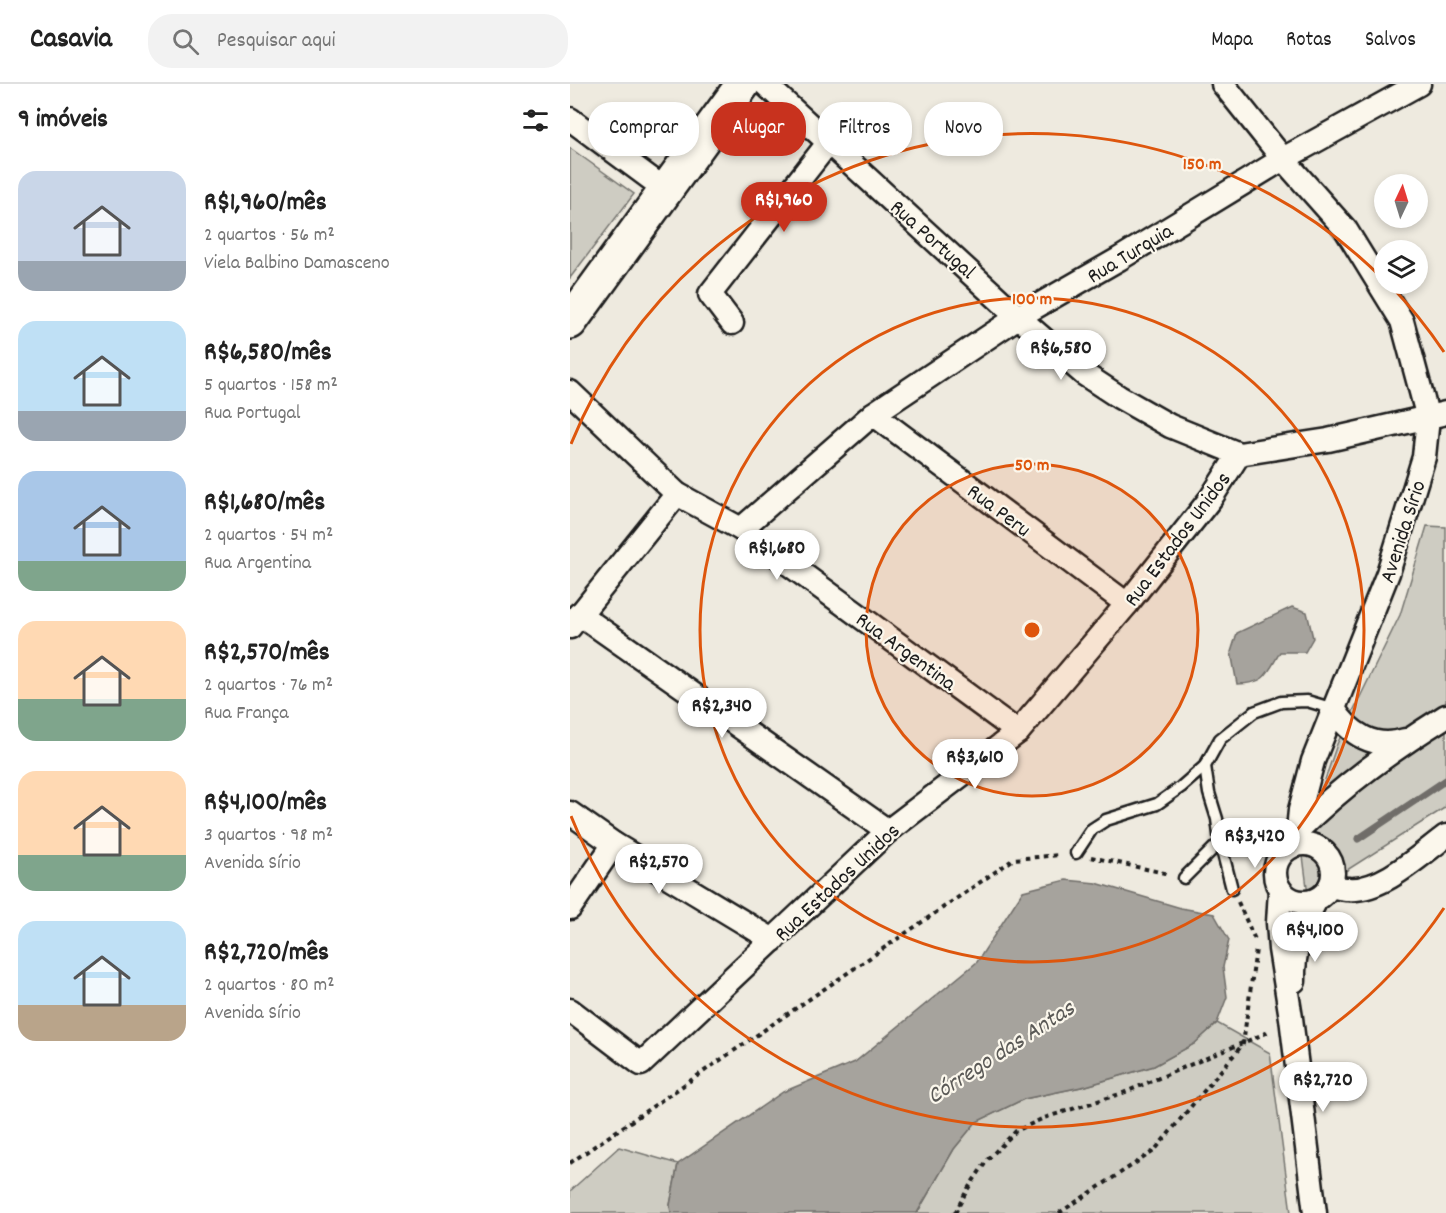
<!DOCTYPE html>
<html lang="pt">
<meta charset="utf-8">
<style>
body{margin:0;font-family:Dekko,sans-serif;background:#f2f2f2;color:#222;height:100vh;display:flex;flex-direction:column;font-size:22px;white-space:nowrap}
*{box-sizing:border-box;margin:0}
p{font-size:20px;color:#767676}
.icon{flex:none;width:33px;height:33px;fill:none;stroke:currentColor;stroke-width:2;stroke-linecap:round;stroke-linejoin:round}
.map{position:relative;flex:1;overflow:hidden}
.sheet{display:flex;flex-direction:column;background:#fff;width:570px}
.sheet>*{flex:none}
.top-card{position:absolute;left:18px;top:18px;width:570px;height:54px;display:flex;gap:12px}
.needle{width:39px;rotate:4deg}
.buttons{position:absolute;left:804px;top:90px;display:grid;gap:12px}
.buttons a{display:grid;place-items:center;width:54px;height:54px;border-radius:50%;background:#fff;box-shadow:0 3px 9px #0003;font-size:30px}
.price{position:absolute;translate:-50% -51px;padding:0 14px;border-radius:21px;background:#fff;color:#222;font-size:20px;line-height:39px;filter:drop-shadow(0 2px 3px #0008)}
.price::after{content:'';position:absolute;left:50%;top:36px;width:18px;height:14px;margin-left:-9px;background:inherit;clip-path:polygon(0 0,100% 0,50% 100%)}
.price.active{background:#c8321e;color:#fff}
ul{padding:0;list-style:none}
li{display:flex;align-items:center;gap:18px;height:150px;padding:0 18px}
li span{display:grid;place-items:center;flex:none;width:168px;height:120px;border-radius:18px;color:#555}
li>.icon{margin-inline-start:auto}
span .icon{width:72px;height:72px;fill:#fffc;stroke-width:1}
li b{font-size:26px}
h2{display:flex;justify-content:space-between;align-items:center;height:72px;padding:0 18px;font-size:26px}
.pill{padding:0 21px;border-radius:24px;background:#fff;box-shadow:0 3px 9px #0003;font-size:21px;line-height:54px}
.pill.active{background:#c8321e;color:#fff}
header{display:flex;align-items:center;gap:36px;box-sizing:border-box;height:84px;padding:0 30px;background:#fff;border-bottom:2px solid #e0e0e0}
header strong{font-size:28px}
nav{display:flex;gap:33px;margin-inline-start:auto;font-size:21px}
.search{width:420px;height:54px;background:#f2f2f2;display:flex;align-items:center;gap:15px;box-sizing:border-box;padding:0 21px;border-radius:24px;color:#767676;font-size:22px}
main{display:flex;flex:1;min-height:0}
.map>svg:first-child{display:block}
</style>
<header>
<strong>Casavia</strong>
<div class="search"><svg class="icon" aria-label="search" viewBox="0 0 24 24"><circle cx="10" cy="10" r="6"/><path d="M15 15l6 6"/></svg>Pesquisar aqui</div>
<nav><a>Mapa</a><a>Rotas</a><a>Salvos</a></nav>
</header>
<main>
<section class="sheet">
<h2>9 imóveis<svg class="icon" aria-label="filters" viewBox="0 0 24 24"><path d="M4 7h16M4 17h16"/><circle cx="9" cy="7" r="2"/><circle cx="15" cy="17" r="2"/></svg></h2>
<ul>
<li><span style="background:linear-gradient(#c9d6e8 75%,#9aa5b1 0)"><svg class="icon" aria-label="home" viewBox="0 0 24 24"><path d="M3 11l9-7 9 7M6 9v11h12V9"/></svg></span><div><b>R$1,960/mês</b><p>2 quartos · 56 m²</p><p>Viela Balbino Damasceno</p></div></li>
<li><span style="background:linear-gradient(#bfe0f5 75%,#9aa5b1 0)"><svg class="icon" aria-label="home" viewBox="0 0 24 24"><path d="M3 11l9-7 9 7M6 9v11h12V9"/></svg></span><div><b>R$6,580/mês</b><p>5 quartos · 158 m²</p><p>Rua Portugal</p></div></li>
<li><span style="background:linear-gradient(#a9c7e8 75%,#7fa58c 0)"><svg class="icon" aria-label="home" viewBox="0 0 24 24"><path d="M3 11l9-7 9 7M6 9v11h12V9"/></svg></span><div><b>R$1,680/mês</b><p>2 quartos · 54 m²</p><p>Rua Argentina</p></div></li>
<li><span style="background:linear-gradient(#ffd9b3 65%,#7fa58c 0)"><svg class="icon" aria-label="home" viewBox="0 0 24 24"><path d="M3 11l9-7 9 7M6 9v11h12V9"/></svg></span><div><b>R$2,570/mês</b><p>2 quartos · 76 m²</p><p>Rua França</p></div></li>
<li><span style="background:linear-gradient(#ffd9b3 70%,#7fa58c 0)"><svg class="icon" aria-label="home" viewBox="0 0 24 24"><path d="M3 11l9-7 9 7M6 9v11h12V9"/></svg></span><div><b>R$4,100/mês</b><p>3 quartos · 98 m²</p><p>Avenida Sírio</p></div></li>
<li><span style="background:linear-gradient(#bfe0f5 70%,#b9a48a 0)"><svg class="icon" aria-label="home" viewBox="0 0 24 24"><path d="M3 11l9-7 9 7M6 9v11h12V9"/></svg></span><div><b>R$2,720/mês</b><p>2 quartos · 80 m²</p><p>Avenida Sírio</p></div></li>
</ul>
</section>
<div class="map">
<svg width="876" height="1129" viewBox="0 0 876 1129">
<rect width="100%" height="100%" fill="#eeeadf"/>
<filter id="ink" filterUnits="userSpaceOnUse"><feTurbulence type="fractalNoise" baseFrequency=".0167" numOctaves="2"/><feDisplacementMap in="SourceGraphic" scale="12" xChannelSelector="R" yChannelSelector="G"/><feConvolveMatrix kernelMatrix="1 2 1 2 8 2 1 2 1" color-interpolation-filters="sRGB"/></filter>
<g filter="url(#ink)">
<g fill="#ceccc2" stroke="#75746f" stroke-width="1.5">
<path d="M 0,64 L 64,110 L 0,194 Z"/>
<path d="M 857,442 L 876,443 L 876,723 L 738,811 L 732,764 L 767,660 L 830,531 Z"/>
<path d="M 647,939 L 700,969 L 721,1129 L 347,1129 L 384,1065 L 406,1038 L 454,1015 L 516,1002 L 584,982 L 624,960 Z"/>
<path d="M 49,1063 L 108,1080 L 100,1121 L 101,1129 L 0,1129 L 0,1107 Z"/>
</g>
<g fill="#a6a39d" stroke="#6f6d69" stroke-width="1.5">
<path d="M 722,523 L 737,528 L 743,554 L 735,568 L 710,568 C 697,591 695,600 667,600 L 661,568 L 667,549 Z"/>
<path d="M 496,796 L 526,799 L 611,824 L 644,830 L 659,856 L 653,883 L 657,913 L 647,939 L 624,960 L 584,982 L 516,1002 L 454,1015 L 406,1038 L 384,1065 L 347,1129 L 101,1129 L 100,1121 L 108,1080 L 213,1008 L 285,978 L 407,878 L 453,807 Z"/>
</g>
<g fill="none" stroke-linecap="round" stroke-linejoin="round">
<path stroke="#6f6d69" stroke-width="7" d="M 788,755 L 876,696"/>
<defs>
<g id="lane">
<path d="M 506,769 L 522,745 L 536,736 L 587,720 L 611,703 L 635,682"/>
<path d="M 614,794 L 650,758"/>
<path d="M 662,805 L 650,758 L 647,735 L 639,709 L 635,682 L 650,655 L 684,628 L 711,618 L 737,617 L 764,625"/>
</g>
<g id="street">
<path d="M 195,0 L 448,233 L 514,290 L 549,313 L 600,342 L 669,370 L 758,356 L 876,329"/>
<path d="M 653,0 L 713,75 L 776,146 L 832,237 L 858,334 L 854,373 L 818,489 L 743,677 L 730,726 L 728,746 L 721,762"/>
<path d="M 0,35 L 96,106"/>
<path d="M 162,239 L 140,210 L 259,58"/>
<path d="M 0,308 L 107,410 L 171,445 L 448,648"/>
<path d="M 303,330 L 557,520"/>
<path d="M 171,445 L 303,330 L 448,233 L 549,175 L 713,75 L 849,0"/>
<path d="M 9,530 L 318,747"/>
<path d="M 0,543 L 107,410"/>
<path d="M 764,625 C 779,650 805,666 835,656"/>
<path d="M 0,729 L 44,760 L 203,856"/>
<path d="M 728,746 C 773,701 822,666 876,632"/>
<circle cx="734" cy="789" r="29"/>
<path d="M 760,802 C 766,803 772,805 778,805 C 812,808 850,771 876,752"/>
<path d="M 710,806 L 708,839 L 710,865 L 721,934 L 745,1129"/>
<path d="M 0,824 L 44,760"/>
<path d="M 724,897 C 723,867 732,842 746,816"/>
<path d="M 0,926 L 71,980 L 318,747 L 448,648 L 557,520 L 641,414 L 669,370"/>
</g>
<path id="primary" d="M 0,238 L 173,0"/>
</defs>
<use href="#lane" stroke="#1c1c1c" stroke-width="15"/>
<use href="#street" stroke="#1c1c1c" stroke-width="27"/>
<use href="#primary" stroke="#1c1c1c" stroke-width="38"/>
<g stroke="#1c1c1c" stroke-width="4" stroke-dasharray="4.5 4.5" stroke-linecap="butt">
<path d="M 521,773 L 599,790"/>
<path d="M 668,818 L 686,858"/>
<path d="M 0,1079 L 444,775 L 490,771"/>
<path d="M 385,1129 L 397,1106 L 418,1075 L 446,1047 L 474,1034 L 553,1009 L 701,947"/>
<path d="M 489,1129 L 584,1067 L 673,960 L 686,865"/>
</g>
<use href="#lane" stroke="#fbf7ec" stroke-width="10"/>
<use href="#street" stroke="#fbf7ec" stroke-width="22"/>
<use href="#primary" stroke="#fbf7ec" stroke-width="33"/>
</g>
</g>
<circle cx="462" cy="546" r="166" fill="#de560d" fill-opacity=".12"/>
<g fill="none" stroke="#de560d" stroke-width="3">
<circle cx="462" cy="546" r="166"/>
<circle cx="462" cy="546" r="332"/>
<path d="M874 824A497 497 0 0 1 1 732M1 360A497 497 0 0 1 813 195M820 201A497 497 0 0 1 874 268"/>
</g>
<g text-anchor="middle" stroke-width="4.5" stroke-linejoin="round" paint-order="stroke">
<g font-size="22" fill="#1c1c1c" stroke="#fbf7ec">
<text transform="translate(364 154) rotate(42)" y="8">Rua Portugal</text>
<text transform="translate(559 168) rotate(-31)" y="8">Rua Turquia</text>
<text transform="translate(430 425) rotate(37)" y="8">Rua Peru</text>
<text transform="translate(831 447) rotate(-72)" y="8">Avenida Sírio</text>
<text transform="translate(606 454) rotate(-53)" y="8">Rua Estados Unidos</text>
<text transform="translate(337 566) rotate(36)" y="8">Rua Argentina</text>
<text transform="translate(266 797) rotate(-43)" y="8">Rua Estados Unidos</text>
</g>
<g font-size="24" font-style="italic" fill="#5a5956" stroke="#fbf7ec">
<text transform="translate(430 967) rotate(-33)" y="8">Córrego das Antas</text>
</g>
</g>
<circle cx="462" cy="546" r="9" fill="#de560d" stroke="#fbf7ec" stroke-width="3"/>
<g font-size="18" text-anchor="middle" font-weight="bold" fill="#de560d" stroke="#fbf7ec" stroke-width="4.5" stroke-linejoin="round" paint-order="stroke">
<text x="632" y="85">150 m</text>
<text x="462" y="220">100 m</text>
<text x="462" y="386">50 m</text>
</g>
</svg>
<div class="buttons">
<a><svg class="needle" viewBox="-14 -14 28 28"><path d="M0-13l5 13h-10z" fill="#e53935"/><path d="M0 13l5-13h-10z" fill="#767676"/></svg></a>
<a><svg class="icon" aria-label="layers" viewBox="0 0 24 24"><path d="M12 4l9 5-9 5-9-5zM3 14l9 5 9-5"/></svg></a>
</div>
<b class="price active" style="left:214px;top:149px">R$1,960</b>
<b class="price" style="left:491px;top:297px">R$6,580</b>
<b class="price" style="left:207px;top:497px">R$1,680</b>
<b class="price" style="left:152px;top:655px">R$2,340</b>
<b class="price" style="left:405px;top:706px">R$3,610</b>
<b class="price" style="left:685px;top:785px">R$3,420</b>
<b class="price" style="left:89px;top:811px">R$2,570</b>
<b class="price" style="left:745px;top:879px">R$4,100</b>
<b class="price" style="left:753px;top:1029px">R$2,720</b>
<div class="top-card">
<a class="pill">Comprar</a>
<a class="pill active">Alugar</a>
<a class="pill">Filtros</a>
<a class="pill">Novo</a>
</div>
</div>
</main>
